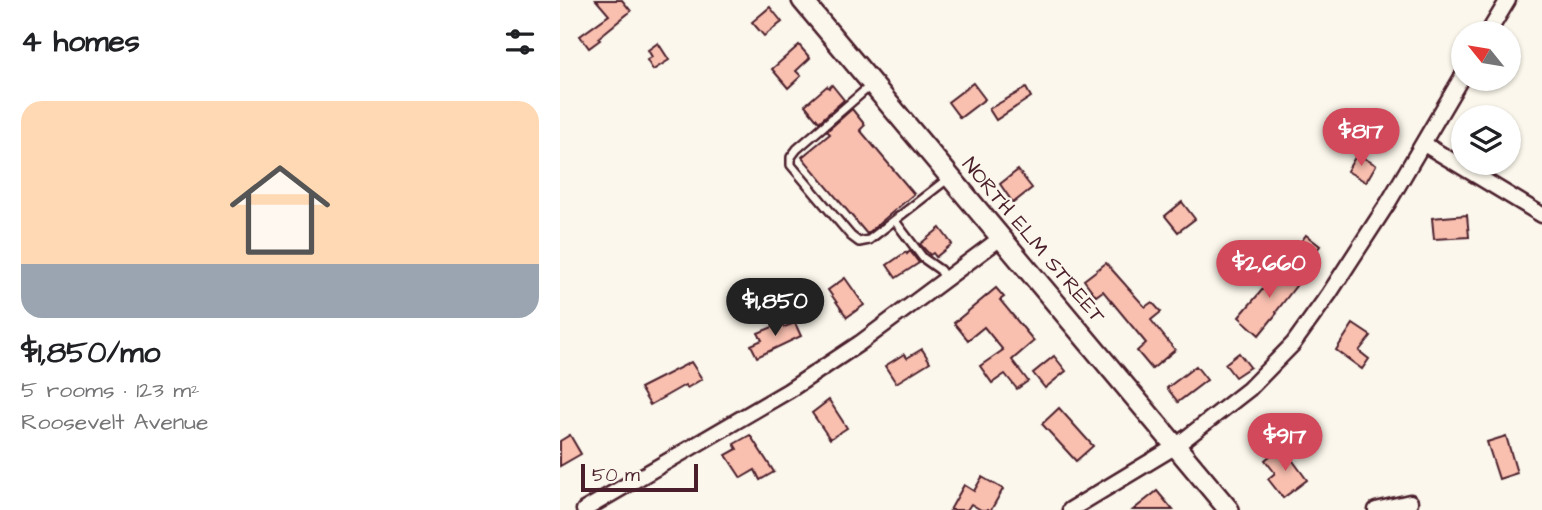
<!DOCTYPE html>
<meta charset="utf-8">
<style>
body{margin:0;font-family:"Architects Daughter",sans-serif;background:#f2f2f2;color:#202124;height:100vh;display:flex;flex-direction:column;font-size:26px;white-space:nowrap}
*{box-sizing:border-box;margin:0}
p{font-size:23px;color:#757577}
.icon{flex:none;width:38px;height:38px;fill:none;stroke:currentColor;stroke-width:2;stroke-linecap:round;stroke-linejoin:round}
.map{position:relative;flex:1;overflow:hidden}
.side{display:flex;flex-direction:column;background:#fff;width:560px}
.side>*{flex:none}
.needle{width:46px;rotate:300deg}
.buttons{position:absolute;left:891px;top:21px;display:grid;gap:14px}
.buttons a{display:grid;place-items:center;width:70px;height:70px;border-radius:50%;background:#fff;box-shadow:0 2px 5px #0004;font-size:35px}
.scale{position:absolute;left:21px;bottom:18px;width:117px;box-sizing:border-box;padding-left:7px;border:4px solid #4a1f2b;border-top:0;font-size:19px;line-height:24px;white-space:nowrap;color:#4a1f2b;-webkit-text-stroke:5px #fbf7ec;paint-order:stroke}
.price{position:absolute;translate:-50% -60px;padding:0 16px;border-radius:24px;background:#d1495b;color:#fff;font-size:23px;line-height:46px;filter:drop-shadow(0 2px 4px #0008)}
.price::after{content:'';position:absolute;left:50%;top:42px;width:21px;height:16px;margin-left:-10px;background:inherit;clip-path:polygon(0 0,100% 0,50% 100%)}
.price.on{background:#222;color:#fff}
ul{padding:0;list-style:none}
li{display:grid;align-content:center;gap:14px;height:371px;padding:0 21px}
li+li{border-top:2px solid #e0e0e0}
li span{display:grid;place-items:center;height:217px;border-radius:21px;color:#555}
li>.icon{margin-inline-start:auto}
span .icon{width:126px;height:126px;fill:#fffc;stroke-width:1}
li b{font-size:30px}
h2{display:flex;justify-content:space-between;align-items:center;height:84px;padding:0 21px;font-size:30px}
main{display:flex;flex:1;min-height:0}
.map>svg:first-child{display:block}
</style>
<main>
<section class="side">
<h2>4 homes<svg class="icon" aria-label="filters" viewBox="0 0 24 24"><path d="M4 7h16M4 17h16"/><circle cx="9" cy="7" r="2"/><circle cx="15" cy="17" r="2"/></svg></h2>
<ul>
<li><span style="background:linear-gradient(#ffd9b3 75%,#9aa5b1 0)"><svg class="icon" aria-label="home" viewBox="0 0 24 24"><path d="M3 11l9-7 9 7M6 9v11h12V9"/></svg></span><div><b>$1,850/mo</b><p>5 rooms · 123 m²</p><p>Roosevelt Avenue</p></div></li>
</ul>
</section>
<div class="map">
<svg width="982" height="510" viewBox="0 0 982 510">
<rect width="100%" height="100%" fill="#fbf7ec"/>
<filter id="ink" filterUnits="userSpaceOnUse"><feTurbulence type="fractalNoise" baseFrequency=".0143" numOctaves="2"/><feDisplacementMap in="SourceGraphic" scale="14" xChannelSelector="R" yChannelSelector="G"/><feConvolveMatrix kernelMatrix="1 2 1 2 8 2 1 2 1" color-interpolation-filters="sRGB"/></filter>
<g filter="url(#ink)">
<g fill="#f9c0b0" stroke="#4a1f2b" stroke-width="2">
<path d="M 36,0 L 62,0 L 71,11 L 38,38 L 40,40 L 29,48 L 20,36 L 49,15 Z"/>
<path d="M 210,7 L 222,22 L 204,36 L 192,22 Z"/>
<path d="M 98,43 L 109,60 L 93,70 L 87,60 L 92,57 L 88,50 Z"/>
<path d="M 239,45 L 250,58 L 236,71 L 241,76 L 228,88 L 212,69 Z"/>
<path d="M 413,83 L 425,99 L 400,118 L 388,102 Z"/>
<path d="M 272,85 L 284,100 L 259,122 L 245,105 L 267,86 L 269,88 Z"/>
<path d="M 466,88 L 471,97 L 436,120 L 429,109 Z"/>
<path d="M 292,109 L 305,125 L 300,130 L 354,194 L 307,234 L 242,157 L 270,134 L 267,131 Z"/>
<path d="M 797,154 L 816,165 L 806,182 L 787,171 Z"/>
<path d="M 458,170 L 472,188 L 453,203 L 440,184 Z"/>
<path d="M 622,202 L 635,219 L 618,232 L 605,216 Z"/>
<path d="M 907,215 L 909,237 L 874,239 L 872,218 Z"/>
<path d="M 380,228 L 392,244 L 376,257 L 373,253 L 370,255 L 360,244 Z"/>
<path d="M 746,235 L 760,246 L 751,258 L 737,247 Z"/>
<path d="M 350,251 L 359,263 L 336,278 L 327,265 L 346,252 L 347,254 Z"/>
<path d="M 546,263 L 585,307 L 592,302 L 601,312 L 591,320 L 615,350 L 592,369 L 577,351 L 586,343 L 543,291 L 536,296 L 524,280 Z"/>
<path d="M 718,265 L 739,282 L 716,312 L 717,313 L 699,335 L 679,317 L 709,282 L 706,280 Z"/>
<path d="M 285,278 L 304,305 L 287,317 L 268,290 Z"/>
<path d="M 436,288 L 444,297 L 440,300 L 474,341 L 452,360 L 468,381 L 457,389 L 445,374 L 432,383 L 420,366 L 443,350 L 424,327 L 408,340 L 394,323 Z"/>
<path d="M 222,323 L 224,327 L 235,323 L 241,336 L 197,357 L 191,345 L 202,340 L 198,333 Z"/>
<path d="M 793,324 L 811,336 L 799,351 L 809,359 L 802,369 L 776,350 Z"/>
<path d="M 362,349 L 370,362 L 336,383 L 325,366 L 344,354 L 347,358 Z"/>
<path d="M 679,353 L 690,367 L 675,377 L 665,364 Z"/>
<path d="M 494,356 L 506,371 L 485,388 L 473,373 Z"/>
<path d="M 131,362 L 142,379 L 127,388 L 125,385 L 90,405 L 80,388 Z"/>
<path d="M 636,366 L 647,380 L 618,402 L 607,388 Z"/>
<path d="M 269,400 L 287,428 L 270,439 L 252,413 Z"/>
<path d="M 499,408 L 533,446 L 516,461 L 482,424 Z"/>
<path d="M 10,435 L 21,454 L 0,466 L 0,441 Z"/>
<path d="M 190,435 L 214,472 L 200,480 L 195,470 L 181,478 L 166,455 L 177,449 L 174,444 Z"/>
<path d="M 946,436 L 957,473 L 939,479 L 927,442 Z"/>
<path d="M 722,446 L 747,480 L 723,498 L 708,479 L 715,473 L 705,460 Z"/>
<path d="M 422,477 L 443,489 L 431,510 L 421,510 L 411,504 L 407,510 L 390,510 L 404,485 L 414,491 Z"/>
<path d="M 597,491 L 613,510 L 573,510 Z"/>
</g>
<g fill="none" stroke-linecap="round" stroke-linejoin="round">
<defs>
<g id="service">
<path d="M 310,86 L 237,149 L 231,157 L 231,165 L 291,236 L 299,242 L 309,240 L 390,177"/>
<path d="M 335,221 L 363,258 L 380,270 L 386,279"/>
</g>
<g id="minor">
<path d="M 928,33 L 948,0"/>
<path d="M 864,144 L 982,215"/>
<path d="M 24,510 L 228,391 L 300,343 L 442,237"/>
<path d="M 510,510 L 616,446 L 689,389 L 733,344 L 769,294 L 828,203 L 903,75"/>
<path d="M 816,510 L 850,502"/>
</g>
<path id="secondary" d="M 242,0 L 669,510"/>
</defs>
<use href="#service" stroke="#4a1f2b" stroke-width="12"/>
<use href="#minor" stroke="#4a1f2b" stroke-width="19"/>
<use href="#secondary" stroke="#4a1f2b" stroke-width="24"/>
<use href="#service" stroke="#fbf7ec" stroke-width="7"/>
<use href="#minor" stroke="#fbf7ec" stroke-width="14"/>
<use href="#secondary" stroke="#fbf7ec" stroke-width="19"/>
</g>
</g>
<g text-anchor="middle" stroke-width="5" stroke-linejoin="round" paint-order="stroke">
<g font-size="21" fill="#4a1f2b" stroke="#fbf7ec">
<text transform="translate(474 240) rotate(50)" y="7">NORTH ELM STREET</text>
</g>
</g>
</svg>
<div class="buttons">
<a><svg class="needle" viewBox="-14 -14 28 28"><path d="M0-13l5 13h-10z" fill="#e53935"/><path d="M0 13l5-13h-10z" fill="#757577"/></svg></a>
<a><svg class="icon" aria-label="layers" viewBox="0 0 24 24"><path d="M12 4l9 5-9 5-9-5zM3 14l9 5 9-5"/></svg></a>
</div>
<div class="scale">50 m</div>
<b class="price" style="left:801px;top:168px">$817</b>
<b class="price" style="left:709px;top:300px">$2,660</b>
<b class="price on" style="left:215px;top:338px">$1,850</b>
<b class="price" style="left:725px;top:473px">$917</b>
</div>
</main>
